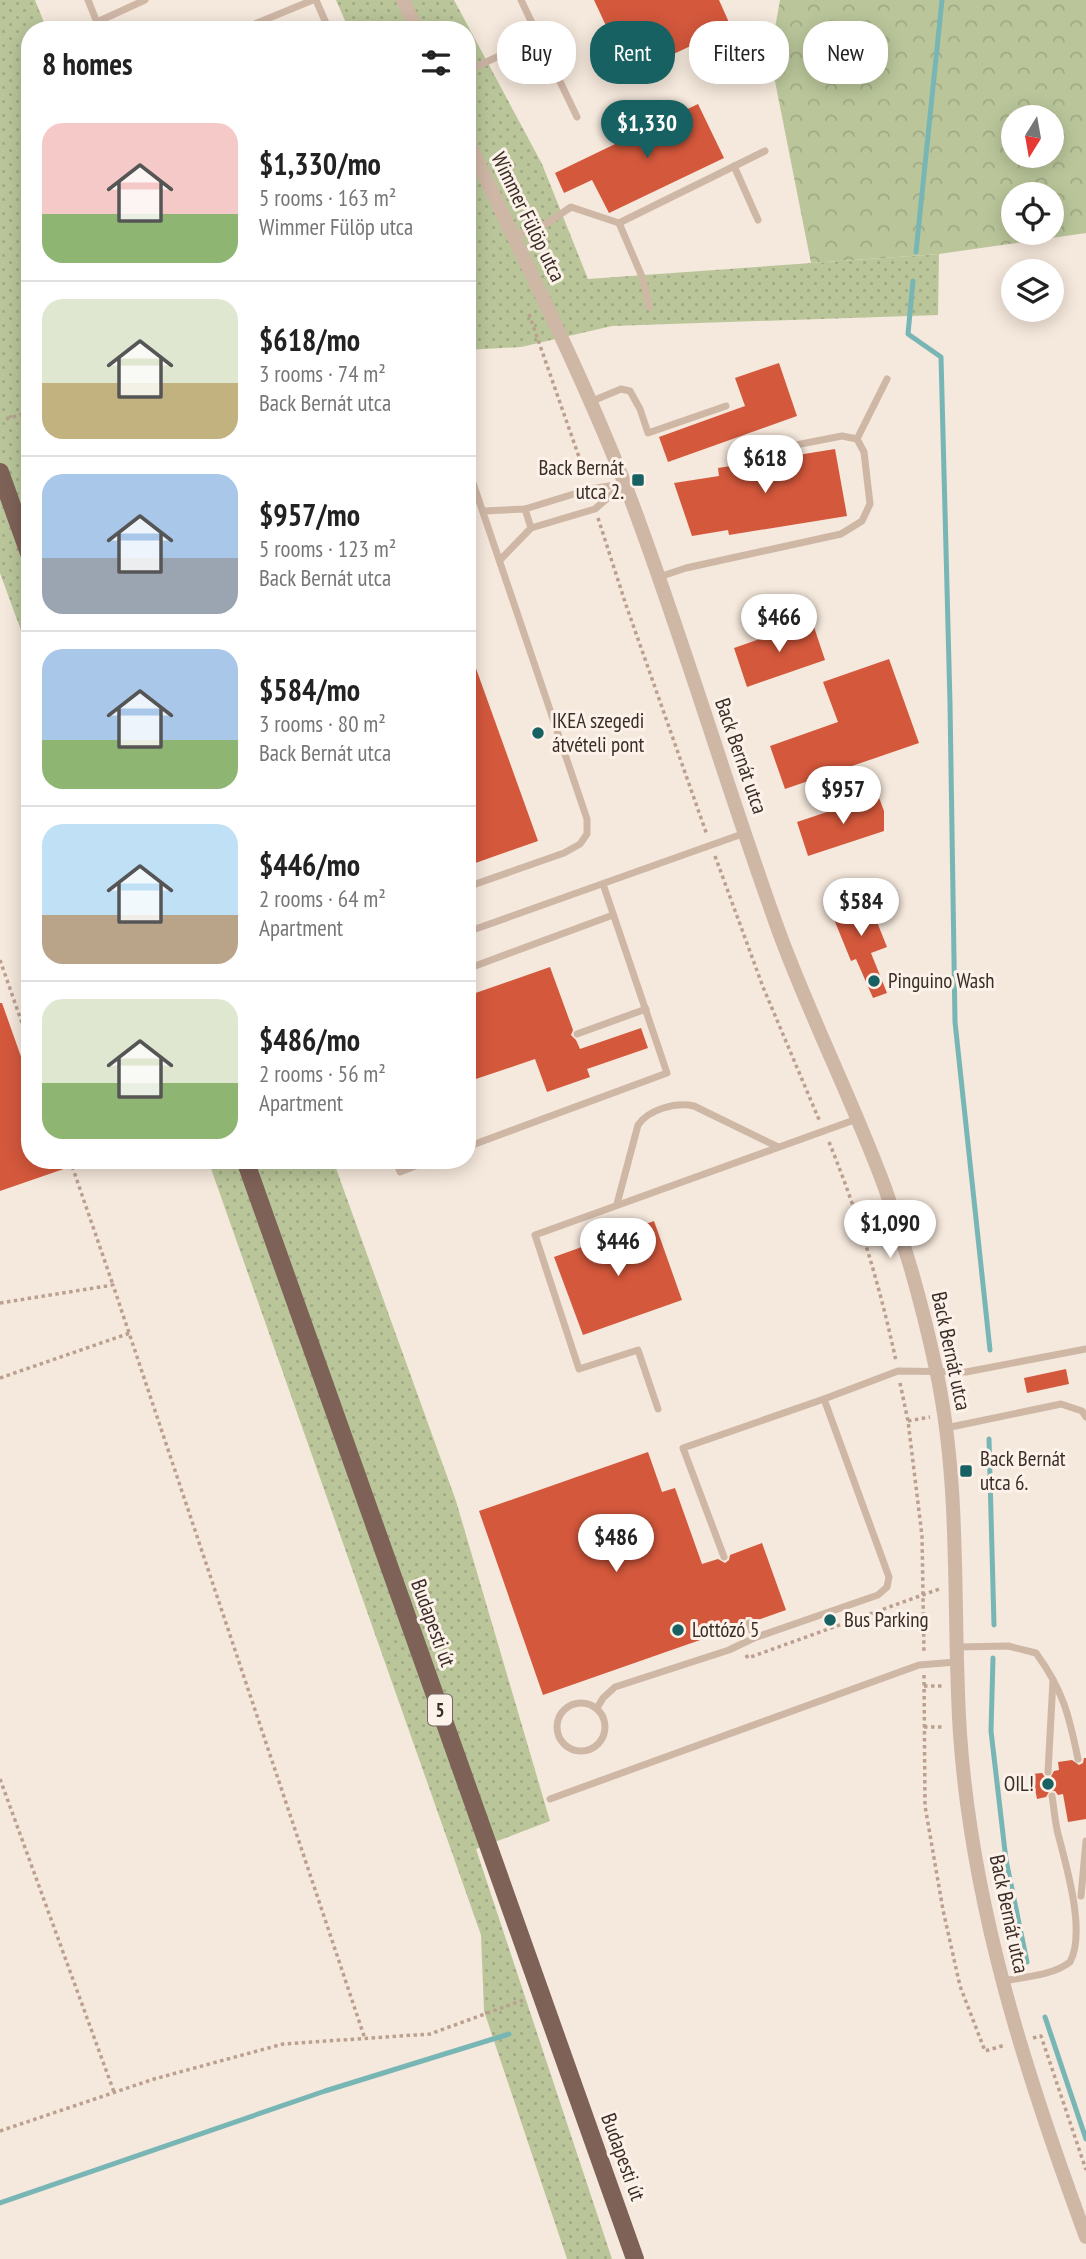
<!DOCTYPE html>
<meta charset="utf-8">
<style>
body{margin:0;font-family:"PT Sans Narrow",sans-serif;background:#f2f2f2;color:#222;height:100vh;display:flex;flex-direction:column;font-size:26px;white-space:nowrap}
*{box-sizing:border-box;margin:0}
p{font-size:23px;color:#767676}
.icon{flex:none;width:38px;height:38px;fill:none;stroke:currentColor;stroke-width:2;stroke-linecap:round;stroke-linejoin:round}
.map{position:relative;flex:1;overflow:hidden}
.sheet{position:absolute;left:21px;top:21px;width:455px;height:1148px;display:flex;flex-direction:column;background:#fff;border-radius:28px;box-shadow:0 4px 18px #0003}
.sheet>*{flex:none}
.banner{position:absolute;left:497px;top:21px;width:483px;height:63px;display:flex;gap:14px}
.needle{width:46px;rotate:191deg}
.fabs{position:absolute;left:1001px;top:105px;display:grid;gap:14px}
.fabs a{display:grid;place-items:center;width:63px;height:63px;border-radius:50%;background:#fff;box-shadow:0 4px 18px #0003;font-size:35px}
.price{position:absolute;translate:-50% -60px;padding:0 16px;border-radius:24px;background:#fff;color:#222;font-size:23px;line-height:46px;filter:drop-shadow(0 2px 4px #0008)}
.price::after{content:'';position:absolute;left:50%;top:42px;width:21px;height:16px;margin-left:-10px;background:inherit;clip-path:polygon(0 0,100% 0,50% 100%)}
.price.active{background:#186162;color:#fff}
ul{padding:0;list-style:none}
li{display:flex;align-items:center;gap:21px;height:175px;padding:0 21px}
li+li{border-top:2px solid #e0e0e0}
li span{display:grid;place-items:center;flex:none;width:196px;height:140px;border-radius:21px;color:#555}
li>.icon{margin-inline-start:auto}
span .icon{width:84px;height:84px;fill:#fffc;stroke-width:1}
li b{font-size:30px}
h2{display:flex;justify-content:space-between;align-items:center;height:84px;padding:0 21px;font-size:30px}
.tag{padding:0 24px;border-radius:28px;background:#fff;box-shadow:0 4px 18px #0003;font-size:24px;line-height:63px}
.tag.active{background:#186162;color:#fff}
.map>svg:first-child{display:block}
</style>
<div class="map">
<svg width="1086" height="2259" viewBox="0 0 1086 2259">
<defs>
<pattern id="grass-dots" width="8" height="8" patternUnits="userSpaceOnUse" patternTransform="scale(1.75)"><rect width="8" height="8" fill="#bac69a"/><path d="M2 2h.1M6 6h.1" fill="none" stroke="#a1aa85" stroke-width="1.8" stroke-linecap="round"/></pattern>
<pattern id="forest-crowns" width="20" height="18" patternUnits="userSpaceOnUse" patternTransform="scale(1.75)"><rect width="20" height="18" fill="#bac69a"/><path d="M2 6a3 3 0 1 1 6 0M12 15a3 3 0 1 1 6 0" fill="none" stroke="#a1aa85"/></pattern>
</defs>
<rect width="100%" height="100%" fill="#f5e8dc"/>
<g fill="url(#grass-dots)">
<path d="M 0,0 L 35,0 L 47,30 L 30,30 L 30,655 L 0,573 Z"/>
<path d="M 336,0 L 454,0 L 542,164 L 588,279 L 939,254 L 938,315 L 612,326 L 521,347 L 467,350 L 467,30 L 349,30 Z"/>
<path d="M 208,1160 L 333,1160 L 456,1501 L 550,1821 L 476,1849 L 612,2259 L 567,2259 L 484,2011 L 481,1935 Z"/>
</g>
<path fill="url(#forest-crowns)" fill-rule="evenodd" d="M 780,0 L 1086,0 L 1086,233 L 939,254 L 811,263 L 770,56 ZM 1013,117 L 1052,117 L 1052,156 L 1013,156 ZM 1013,194 L 1052,194 L 1052,233 L 1013,233 Z"/>
<g fill="none" stroke-linecap="round" stroke-linejoin="round">
<g stroke="#78b6b5" stroke-width="5">
<path d="M 916,252 L 942,0"/>
<path d="M 913,281 L 908,334 L 941,357 L 950,703 L 955,1022 L 990,1350"/>
<path d="M 989,1439 L 994,1625"/>
<path d="M 993,1658 L 991,1731 L 1006,1860 L 1027,1962"/>
<path d="M 1045,2017 L 1086,2139"/>
<path d="M 0,2203 L 325,2091 L 509,2034"/>
</g>
</g>
<g fill="#d4583c">
<path d="M 594,0 L 719,0 L 731,27 L 629,75 Z"/>
<path d="M 698,104 L 724,158 L 609,213 L 592,180 L 564,193 L 555,173 Z"/>
<path d="M 779,363 L 797,416 L 668,462 L 659,437 L 745,406 L 735,378 Z"/>
<path d="M 835,449 L 847,516 L 729,535 L 728,530 L 692,536 L 674,483 L 719,476 L 718,468 Z"/>
<path d="M 812,621 L 825,660 L 747,687 L 734,648 Z"/>
<path d="M 469,649 L 538,841 L 467,866 L 467,650 Z"/>
<path d="M 889,659 L 919,743 L 785,789 L 770,746 L 838,722 L 823,682 Z"/>
<path d="M 878,795 L 884,811 L 884,831 L 808,856 L 797,822 Z"/>
<path d="M 865,892 L 887,947 L 871,953 L 887,993 L 873,998 L 856,959 L 851,961 L 829,907 Z"/>
<path d="M 550,967 L 573,1030 L 571,1035 L 576,1040 L 580,1049 L 641,1028 L 648,1048 L 587,1069 L 590,1077 L 547,1092 L 535,1059 L 467,1082 L 467,996 Z"/>
<path d="M 0,1003 L 2,1003 L 30,1082 L 30,1160 L 81,1160 L 81,1163 L 0,1191 Z"/>
<path d="M 654,1221 L 682,1300 L 583,1335 L 554,1257 Z"/>
<path d="M 1066,1369 L 1069,1384 L 1027,1393 L 1024,1378 Z"/>
<path d="M 648,1452 L 662,1492 L 675,1488 L 702,1564 L 718,1559 L 725,1563 L 729,1560 L 730,1555 L 762,1543 L 786,1610 L 755,1621 L 751,1617 L 746,1617 L 743,1625 L 543,1695 L 479,1511 Z"/>
<path d="M 1084,1758 L 1086,1758 L 1086,1819 L 1068,1822 L 1063,1794 L 1058,1795 L 1055,1791 L 1050,1790 L 1046,1797 L 1037,1799 L 1032,1774 L 1042,1773 L 1045,1777 L 1050,1778 L 1054,1771 L 1059,1770 L 1058,1762 L 1072,1760 L 1079,1765 L 1083,1763 Z"/>
</g>
<g fill="none" stroke-linecap="round" stroke-linejoin="round">
<g stroke="#bba090" stroke-width="3.5" stroke-dasharray="3.5 3.5" stroke-linecap="butt">
<path d="M 529,314 L 586,477"/>
<path d="M 6,419 L 30,412"/>
<path d="M 598,518 L 626,605 L 707,835"/>
<path d="M 715,856 L 763,987 L 820,1122"/>
<path d="M 0,960 L 30,1046"/>
<path d="M 829,1142 C 858,1213 880,1286 896,1361"/>
<path d="M 70,1160 L 113,1285"/>
<path d="M 0,1303 L 113,1285 L 365,2039"/>
<path d="M 0,1378 L 130,1333"/>
<path d="M 900,1383 L 908,1421 L 922,1536 L 924,1653"/>
<path d="M 908,1421 L 930,1417"/>
<path d="M 746,1655 L 748,1658 L 942,1588"/>
<path d="M 924,1675 L 925,1806 L 943,1910 L 960,1986 L 985,2051 L 1005,2045"/>
<path d="M 924,1686 L 944,1686"/>
<path d="M 924,1727 L 943,1727"/>
<path d="M 0,1779 L 114,2092"/>
<path d="M 1033,2038 L 1041,2036 L 1086,2170"/>
<path d="M 0,2131 L 154,2079 L 283,2044 L 430,2034 L 526,1999"/>
</g>
<g stroke="#cfb7a6" stroke-width="7">
<path d="M 88,0 L 100,30"/>
<path d="M 316,0 L 329,30"/>
<path d="M 521,0 L 577,117"/>
<path d="M 97,22 L 145,0"/>
<path d="M 240,30 L 313,0"/>
<path d="M 467,71 L 540,37"/>
<path d="M 734,166 L 758,220"/>
<path d="M 619,223 L 765,151"/>
<path d="M 512,236 L 546,224 L 571,207 L 619,223 L 643,279 L 649,307"/>
<path d="M 590,402 L 621,389 L 630,391 L 640,409 L 648,433 L 726,406"/>
<path d="M 857,439 L 887,379"/>
<path d="M 467,482 L 472,480 L 587,819 L 587,834 L 580,844 L 564,853 L 467,887"/>
<path d="M 525,509 L 531,528"/>
<path d="M 484,511 L 525,509 L 590,489 L 623,484"/>
<path d="M 501,559 L 531,528 L 595,509 L 624,484"/>
<path d="M 659,577 L 686,568 L 841,534 L 862,521 L 870,504 L 864,452 L 857,439 L 842,436 L 744,455"/>
<path d="M 467,932 L 745,833"/>
<path d="M 467,969 L 613,915"/>
<path d="M 577,1034 L 646,1009"/>
<path d="M 467,1147 L 667,1073 L 603,884"/>
<path d="M 396,1160 L 400,1172 L 431,1160"/>
<path d="M 617,1204 L 638,1125 C 649,1109 676,1102 694,1106 L 778,1147"/>
<path d="M 658,1409 L 638,1350 L 579,1369 L 535,1235 L 857,1119"/>
<path d="M 946,1428 L 1061,1404 L 1082,1411 L 1086,1417"/>
<path d="M 724,1557 L 683,1448 L 824,1399"/>
<path d="M 749,1623 L 754,1638"/>
<path d="M 957,1647 L 1008,1646 L 1036,1653 C 1063,1690 1069,1715 1078,1759"/>
<circle cx="581" cy="1727" r="24"/>
<path d="M 597,1708 L 603,1698 L 615,1687 L 729,1650 L 754,1638 L 878,1595 L 887,1587 L 889,1577 L 824,1399 L 898,1371 L 966,1372 L 1086,1349"/>
<path d="M 1048,1772 L 1053,1680"/>
<path d="M 550,1799 L 919,1665 L 956,1662"/>
<path d="M 1081,1896 L 1086,1841"/>
<path d="M 1002,1981 C 1024,1977 1052,1976 1070,1962 C 1086,1933 1067,1868 1058,1834 C 1055,1822 1054,1808 1052,1796"/>
</g>
<g stroke="#cfb7a6" stroke-width="14">
<path d="M 403,0 L 417,30"/>
<path d="M 467,139 C 522,256 581,371 628,492 C 683,637 726,786 779,932 C 811,1019 853,1101 885,1188 C 906,1247 923,1308 936,1369 C 962,1490 952,1612 960,1734 C 972,1907 1026,2075 1086,2237"/>
</g>
<g stroke="#7e6257" stroke-width="18">
<path d="M 0,472 L 30,556"/>
<path d="M 245,1160 L 635,2259"/>
</g>
</g>
<g fill="#186162" stroke="#fcf2ea" stroke-width="2.5">
<rect x="631" y="473" width="14" height="14" rx="3.5"/>
<circle cx="538" cy="733" r="7"/>
<circle cx="874" cy="981" r="7"/>
<rect x="959" y="1464" width="14" height="14" rx="3.5"/>
<circle cx="830" cy="1620" r="7"/>
<circle cx="678" cy="1630" r="7"/>
<circle cx="1048" cy="1784" r="7"/>
</g>
<g text-anchor="middle" stroke-width="6" stroke-linejoin="round" paint-order="stroke">
<rect fill="#fcf2ea" stroke="#756862" stroke-width="2" x="428" y="1694.5" width="24" height="31" rx="5"/>
<g font-size="19" font-weight="bold" fill="#3b2d28">
<text x="440" y="1717">5</text>
</g>
<g font-size="21" fill="#3b2d28" stroke="#fcf2ea">
<text transform="translate(528 217) rotate(64)" y="7">Wimmer Fülöp utca</text>
<text transform="translate(741 756) rotate(71)" y="7">Back Bernát utca</text>
<text transform="translate(951 1351) rotate(78)" y="7">Back Bernát utca</text>
<text transform="translate(433 1623) rotate(70)" y="7">Budapesti út</text>
<text transform="translate(1009 1914) rotate(78)" y="7">Back Bernát utca</text>
<text transform="translate(623 2157) rotate(70)" y="7">Budapesti út</text>
</g>
<g font-size="21" fill="#3b2d28" stroke="#fcf2ea" text-anchor="start">
<text x="624" y="475" text-anchor="end">Back Bernát<tspan x="624" dy="24">utca 2.</tspan></text>
<text x="552" y="728">IKEA szegedi<tspan x="552" dy="24">átvételi pont</tspan></text>
<text x="888" y="988">Pinguino Wash</text>
<text x="980" y="1466">Back Bernát<tspan x="980" dy="24">utca 6.</tspan></text>
<text x="844" y="1627">Bus Parking</text>
<text x="692" y="1637">Lottózó 5</text>
<text x="1034" y="1791" text-anchor="end">OIL!</text>
</g>
</g>
</svg>
<div class="fabs">
<a><svg class="needle" viewBox="-14 -14 28 28"><path d="M0-13l5 13h-10z" fill="#e53935"/><path d="M0 13l5-13h-10z" fill="#767676"/></svg></a>
<a><svg class="icon" aria-label="locate" viewBox="0 0 24 24"><circle cx="12" cy="12" r="6"/><path d="M12 2v4M12 18v4M2 12h4M18 12h4"/></svg></a>
<a><svg class="icon" aria-label="layers" viewBox="0 0 24 24"><path d="M12 4l9 5-9 5-9-5zM3 14l9 5 9-5"/></svg></a>
</div>
<b class="price active" style="left:647px;top:160px">$1,330</b>
<b class="price" style="left:765px;top:495px">$618</b>
<b class="price" style="left:779px;top:654px">$466</b>
<b class="price" style="left:843px;top:826px">$957</b>
<b class="price" style="left:861px;top:938px">$584</b>
<b class="price" style="left:890px;top:1260px">$1,090</b>
<b class="price" style="left:618px;top:1278px">$446</b>
<b class="price" style="left:616px;top:1574px">$486</b>
<div class="banner">
<a class="tag">Buy</a>
<a class="tag active">Rent</a>
<a class="tag">Filters</a>
<a class="tag">New</a>
</div>
<section class="sheet">
<h2>8 homes<svg class="icon" aria-label="filters" viewBox="0 0 24 24"><path d="M4 7h16M4 17h16"/><circle cx="9" cy="7" r="2"/><circle cx="15" cy="17" r="2"/></svg></h2>
<ul>
<li><span style="background:linear-gradient(#f6c9c9 65%,#8fb573 0)"><svg class="icon" aria-label="home" viewBox="0 0 24 24"><path d="M3 11l9-7 9 7M6 9v11h12V9"/></svg></span><div><b>$1,330/mo</b><p>5 rooms · 163 m²</p><p>Wimmer Fülöp utca</p></div></li>
<li><span style="background:linear-gradient(#dfe7d0 60%,#c2b280 0)"><svg class="icon" aria-label="home" viewBox="0 0 24 24"><path d="M3 11l9-7 9 7M6 9v11h12V9"/></svg></span><div><b>$618/mo</b><p>3 rooms · 74 m²</p><p>Back Bernát utca</p></div></li>
<li><span style="background:linear-gradient(#a9c7e8 60%,#9aa5b1 0)"><svg class="icon" aria-label="home" viewBox="0 0 24 24"><path d="M3 11l9-7 9 7M6 9v11h12V9"/></svg></span><div><b>$957/mo</b><p>5 rooms · 123 m²</p><p>Back Bernát utca</p></div></li>
<li><span style="background:linear-gradient(#a9c7e8 65%,#8fb573 0)"><svg class="icon" aria-label="home" viewBox="0 0 24 24"><path d="M3 11l9-7 9 7M6 9v11h12V9"/></svg></span><div><b>$584/mo</b><p>3 rooms · 80 m²</p><p>Back Bernát utca</p></div></li>
<li><span style="background:linear-gradient(#bfe0f5 65%,#b9a48a 0)"><svg class="icon" aria-label="home" viewBox="0 0 24 24"><path d="M3 11l9-7 9 7M6 9v11h12V9"/></svg></span><div><b>$446/mo</b><p>2 rooms · 64 m²</p><p>Apartment</p></div></li>
<li><span style="background:linear-gradient(#dfe7d0 60%,#8fb573 0)"><svg class="icon" aria-label="home" viewBox="0 0 24 24"><path d="M3 11l9-7 9 7M6 9v11h12V9"/></svg></span><div><b>$486/mo</b><p>2 rooms · 56 m²</p><p>Apartment</p></div></li>
</ul>
</section>
</div>
